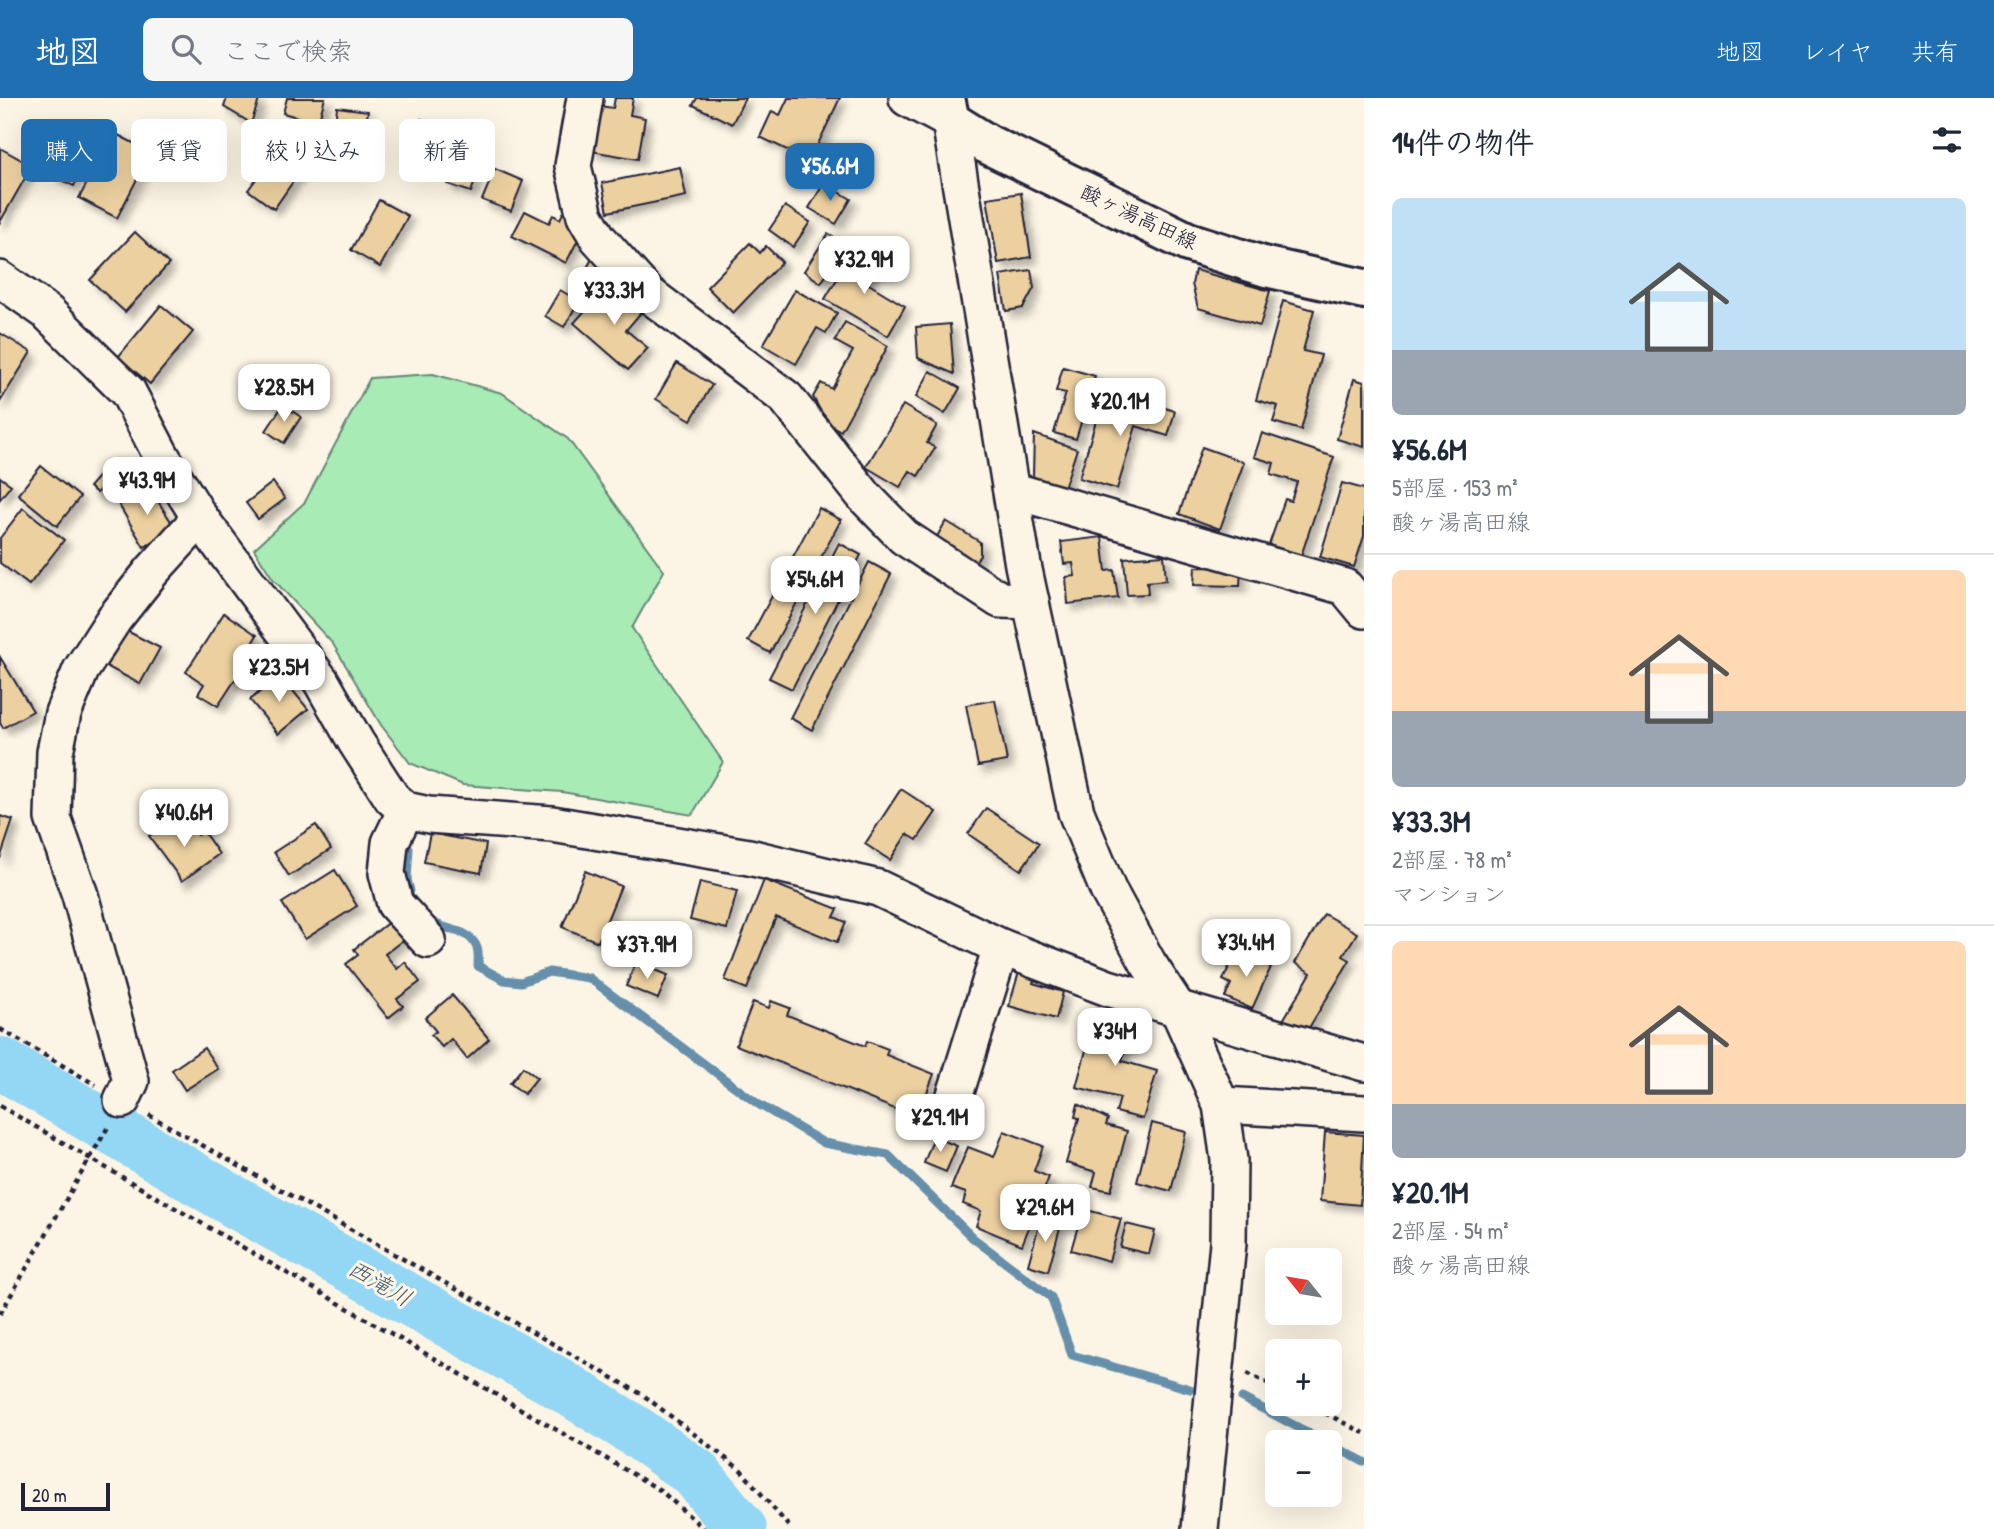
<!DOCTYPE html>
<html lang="ja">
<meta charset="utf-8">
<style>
body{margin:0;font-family:"Patrick Hand","Klee One",sans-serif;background:#f6f6f7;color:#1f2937;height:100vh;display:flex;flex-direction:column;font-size:26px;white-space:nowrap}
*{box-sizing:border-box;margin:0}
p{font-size:23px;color:#747a83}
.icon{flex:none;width:38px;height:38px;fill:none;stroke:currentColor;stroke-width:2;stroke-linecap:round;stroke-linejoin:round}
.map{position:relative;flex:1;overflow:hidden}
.panel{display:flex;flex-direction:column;background:#fff;width:630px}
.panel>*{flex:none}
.banner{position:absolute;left:21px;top:21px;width:665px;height:63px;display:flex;gap:14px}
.needle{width:46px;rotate:300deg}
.tools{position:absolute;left:1265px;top:1150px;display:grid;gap:14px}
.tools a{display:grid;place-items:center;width:77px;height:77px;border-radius:10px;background:#fff;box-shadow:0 7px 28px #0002;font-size:35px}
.scale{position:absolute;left:21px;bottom:18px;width:89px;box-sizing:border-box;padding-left:7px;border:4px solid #22223b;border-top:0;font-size:19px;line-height:24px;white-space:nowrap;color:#22223b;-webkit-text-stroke:5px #fcf5e5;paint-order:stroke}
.price{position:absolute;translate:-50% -60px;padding:0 16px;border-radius:14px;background:#fff;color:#222;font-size:23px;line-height:46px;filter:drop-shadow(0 2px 4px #0008)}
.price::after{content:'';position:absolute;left:50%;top:42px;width:21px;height:16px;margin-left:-10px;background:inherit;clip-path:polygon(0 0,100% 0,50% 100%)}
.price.selected{background:#1f6fb2;color:#fff}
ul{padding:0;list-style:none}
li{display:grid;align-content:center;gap:14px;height:371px;padding:0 28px}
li+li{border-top:2px solid #e0e1e3}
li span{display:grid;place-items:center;height:217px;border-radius:10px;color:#555}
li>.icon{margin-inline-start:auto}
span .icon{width:126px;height:126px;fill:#fffc;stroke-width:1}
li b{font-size:30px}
h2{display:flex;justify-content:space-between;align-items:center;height:84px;padding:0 28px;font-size:30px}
.pill{padding:0 24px;border-radius:10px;background:#fff;box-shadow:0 7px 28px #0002;font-size:24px;line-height:63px}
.pill.selected{background:#1f6fb2;color:#fff}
header{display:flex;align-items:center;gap:42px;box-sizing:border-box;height:98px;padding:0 35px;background:#1f6fb2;color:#fff}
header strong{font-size:33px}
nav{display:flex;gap:38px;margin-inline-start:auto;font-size:24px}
.search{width:490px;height:63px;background:#f6f6f7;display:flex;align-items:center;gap:18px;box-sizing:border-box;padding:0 24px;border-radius:10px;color:#747a83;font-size:26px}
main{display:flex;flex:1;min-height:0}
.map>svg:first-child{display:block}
</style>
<header>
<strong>地図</strong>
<div class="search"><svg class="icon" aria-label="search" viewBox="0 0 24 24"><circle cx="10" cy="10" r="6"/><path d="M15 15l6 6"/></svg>ここで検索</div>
<nav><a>地図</a><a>レイヤ</a><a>共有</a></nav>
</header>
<main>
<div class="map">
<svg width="1364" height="1431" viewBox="0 0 1364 1431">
<defs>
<filter id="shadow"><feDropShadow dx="6" dy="6" stdDeviation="3.5" flood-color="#0004"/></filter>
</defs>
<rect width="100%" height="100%" fill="#fcf5e5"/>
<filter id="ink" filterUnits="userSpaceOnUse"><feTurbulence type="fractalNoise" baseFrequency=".0143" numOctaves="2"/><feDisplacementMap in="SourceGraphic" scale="14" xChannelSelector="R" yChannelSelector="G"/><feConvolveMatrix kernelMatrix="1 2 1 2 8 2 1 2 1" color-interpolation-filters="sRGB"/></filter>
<g filter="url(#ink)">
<path fill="#a8ebb5" stroke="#658678" stroke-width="2" d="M 433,276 L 502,295 L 568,341 L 664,473 L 632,530 L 723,664 L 692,717 L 562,694 L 463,687 L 410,665 L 381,627 L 333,546 L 273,481 L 254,451 L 305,404 L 370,280 Z"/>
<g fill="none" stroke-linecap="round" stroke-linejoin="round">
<g stroke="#668fab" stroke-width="9">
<path d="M 409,750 L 407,782 L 410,793"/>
<path d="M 428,821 C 442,834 469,828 477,850 C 479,855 478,863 478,868 L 504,882 L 521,884 L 549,874 L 589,880 L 758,1006 L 824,1045 L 888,1057 L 973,1140 L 1051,1199 L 1072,1257 L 1190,1291"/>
<path d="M 1242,1300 L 1326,1344"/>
<path d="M 1330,1346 L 1364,1364"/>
</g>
<path stroke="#93d7f5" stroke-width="52" d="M 0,965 L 240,1107 L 558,1285 L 635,1333 L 695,1375 L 741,1431"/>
</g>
<g fill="#ecd0a0" stroke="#22223b" stroke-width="2" filter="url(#shadow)">
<path d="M 227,0 L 253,0 L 259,2 L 251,25 L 224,9 Z"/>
<path d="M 287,0 L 325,0 L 318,25 L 283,15 Z"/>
<path d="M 615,0 L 633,0 L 630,17 L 645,20 L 638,61 L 591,53 L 599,8 L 613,10 Z"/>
<path d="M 697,0 L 745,0 L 732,26 L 693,7 Z"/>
<path d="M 788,0 L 840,0 L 810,63 L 760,39 L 772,13 L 780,17 Z"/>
<path d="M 337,9 L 368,13 L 363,46 L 333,42 Z"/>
<path d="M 421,21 L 447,28 L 440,54 L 414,47 Z"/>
<path d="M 114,35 L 151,54 L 117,120 L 79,100 Z"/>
<path d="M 0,50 L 32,68 L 0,124 Z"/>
<path d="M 64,53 L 86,63 L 74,88 L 52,78 Z"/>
<path d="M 276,54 L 301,72 L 274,111 L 248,92 Z"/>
<path d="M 456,61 L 480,69 L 471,94 L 447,86 Z"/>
<path d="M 680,69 L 686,98 L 608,114 L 602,85 Z"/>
<path d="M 495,71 L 523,83 L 511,113 L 482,102 Z"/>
<path d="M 824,85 L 851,101 L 836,126 L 809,110 Z"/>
<path d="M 1021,95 L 1031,159 L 998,165 L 987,100 Z"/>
<path d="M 379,102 L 408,118 L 380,169 L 351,152 Z"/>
<path d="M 785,108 L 810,124 L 793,149 L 769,132 Z"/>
<path d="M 525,113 L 549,125 L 553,117 L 560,121 L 563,115 L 576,122 L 583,132 L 566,165 L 512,138 Z"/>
<path d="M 135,134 L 169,166 L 125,214 L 90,182 Z"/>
<path d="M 828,136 L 846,147 L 821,185 L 804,173 Z"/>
<path d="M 750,145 L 760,155 L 766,148 L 782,164 L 733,215 L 707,189 Z"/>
<path d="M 854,153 L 878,167 L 867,185 L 905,208 L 888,238 L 825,201 Z"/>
<path d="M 593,159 L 621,176 L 614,186 L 587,170 Z"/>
<path d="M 1031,172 L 1034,190 L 1023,210 L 1006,213 L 1000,177 Z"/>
<path d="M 1195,172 L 1270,193 L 1260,228 L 1198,210 L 1192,186 Z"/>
<path d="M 622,191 L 644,211 L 626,232 L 648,250 L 628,272 L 574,225 L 598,198 L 608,206 Z"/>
<path d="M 560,192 L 579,203 L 564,229 L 545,218 Z"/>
<path d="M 795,192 L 837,215 L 826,235 L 817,230 L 796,266 L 763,247 Z"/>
<path d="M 1283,203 L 1314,212 L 1303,253 L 1321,257 L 1301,332 L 1273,324 L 1278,308 L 1256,302 Z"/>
<path d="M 161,207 L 193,234 L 150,286 L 118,259 Z"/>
<path d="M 845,224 L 888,248 L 841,333 L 827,325 L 813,299 L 821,285 L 832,291 L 853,253 L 835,243 Z"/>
<path d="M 950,226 L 954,276 L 918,260 L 916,229 Z"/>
<path d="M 0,235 L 31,254 L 0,304 Z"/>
<path d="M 677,265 L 712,287 L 691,322 L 656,301 Z"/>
<path d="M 1063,269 L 1095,278 L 1076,341 L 1054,335 L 1066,295 L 1056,293 Z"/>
<path d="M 930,273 L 960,290 L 945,316 L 916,299 Z"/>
<path d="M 1354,281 L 1364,284 L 1364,349 L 1337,341 Z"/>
<path d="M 1118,296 L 1175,313 L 1168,338 L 1136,328 L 1117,391 L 1079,380 L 1100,309 L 1113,313 Z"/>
<path d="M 283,307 L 301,319 L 284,345 L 266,333 Z"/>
<path d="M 903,307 L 937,327 L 927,345 L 935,350 L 918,378 L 910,373 L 900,389 L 866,369 Z"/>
<path d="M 1262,335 L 1334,359 L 1301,458 L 1269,447 L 1285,401 L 1291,403 L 1297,384 L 1271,376 L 1274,365 L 1254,359 Z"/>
<path d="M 1034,336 L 1077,351 L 1064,390 L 1033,379 Z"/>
<path d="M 1202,349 L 1244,364 L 1220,431 L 1179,416 Z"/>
<path d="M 41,368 L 80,399 L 57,428 L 18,396 Z"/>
<path d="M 103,373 L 110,379 L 97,395 L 89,389 Z"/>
<path d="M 0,379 L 11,387 L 0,401 Z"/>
<path d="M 273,384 L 285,401 L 258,421 L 246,405 Z"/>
<path d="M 1342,385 L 1364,391 L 1364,438 L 1354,469 L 1320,459 Z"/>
<path d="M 149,389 L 175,430 L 144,449 L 119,407 Z"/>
<path d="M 23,410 L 64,442 L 29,487 L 0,465 L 0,440 Z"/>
<path d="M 819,410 L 841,422 L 770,555 L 748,543 Z"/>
<path d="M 946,423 L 980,444 L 980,457 L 974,466 L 935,442 Z"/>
<path d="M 1102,439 L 1106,473 L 1114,472 L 1118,500 L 1068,506 L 1066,479 L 1075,478 L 1073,465 L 1064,466 L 1061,444 Z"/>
<path d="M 839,445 L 861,457 L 792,591 L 769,580 Z"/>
<path d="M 1164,457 L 1166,482 L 1147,484 L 1148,496 L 1127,497 L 1124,460 Z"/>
<path d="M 869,464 L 891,476 L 812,632 L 790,620 Z"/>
<path d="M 1195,469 L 1241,470 L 1240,488 L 1194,487 Z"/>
<path d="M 224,515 L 257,537 L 251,547 L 256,550 L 218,608 L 198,596 L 204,586 L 186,574 Z"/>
<path d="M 125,532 L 160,550 L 140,586 L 106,568 Z"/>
<path d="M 0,559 L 33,613 L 3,630 L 0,625 Z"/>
<path d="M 280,577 L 308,611 L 278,636 L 250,602 Z"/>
<path d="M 995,602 L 1007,663 L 978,668 L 966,607 Z"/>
<path d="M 901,691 L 936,714 L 917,742 L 907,736 L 890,762 L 865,746 Z"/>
<path d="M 986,710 L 1039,745 L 1021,772 L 968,736 Z"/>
<path d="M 0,718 L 13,722 L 0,761 Z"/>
<path d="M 188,723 L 198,737 L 203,733 L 219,756 L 182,783 L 149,738 L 165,726 L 172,735 Z"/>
<path d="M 316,727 L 331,751 L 289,778 L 274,754 Z"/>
<path d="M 430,735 L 486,746 L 481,775 L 424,764 Z"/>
<path d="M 335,772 L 357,808 L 305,841 L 282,805 Z"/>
<path d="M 585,773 L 621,788 L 598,844 L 562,829 Z"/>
<path d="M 764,782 L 838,811 L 834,819 L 846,824 L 837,844 L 776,819 L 747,891 L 725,882 Z"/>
<path d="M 700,784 L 737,793 L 727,831 L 690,822 Z"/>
<path d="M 1324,816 L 1357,835 L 1343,858 L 1350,862 L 1304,938 L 1282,924 L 1311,875 L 1295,865 Z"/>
<path d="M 389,824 L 403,842 L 385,856 L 397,871 L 405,864 L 420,884 L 397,901 L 403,908 L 388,920 L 346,866 L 358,857 L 354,851 Z"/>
<path d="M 1236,853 L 1271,869 L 1252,911 L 1225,899 L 1231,886 L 1223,882 Z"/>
<path d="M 636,864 L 668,877 L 658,901 L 626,888 Z"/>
<path d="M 1019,874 L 1035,879 L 1033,885 L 1063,894 L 1056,921 L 1009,908 Z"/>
<path d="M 452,897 L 489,941 L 467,961 L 451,941 L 442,949 L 431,937 L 436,933 L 425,920 Z"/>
<path d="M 771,903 L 790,910 L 787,917 L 865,948 L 867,943 L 888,951 L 886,957 L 934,976 L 917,1020 L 736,947 L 753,904 L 769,910 Z"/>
<path d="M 1096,916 L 1132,926 L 1122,963 L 1157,973 L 1143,1021 L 1116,1014 L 1120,1000 L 1076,989 Z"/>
<path d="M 204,950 L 218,971 L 185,992 L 172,972 Z"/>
<path d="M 523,969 L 537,980 L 524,996 L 510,985 Z"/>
<path d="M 1078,1006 L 1108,1021 L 1106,1027 L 1127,1033 L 1111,1093 L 1092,1089 L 1096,1074 L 1066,1065 L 1079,1020 L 1075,1019 Z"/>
<path d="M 1152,1025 L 1186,1034 L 1171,1093 L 1137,1084 Z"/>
<path d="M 1004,1033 L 1043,1048 L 1034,1073 L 1049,1079 L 1022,1147 L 976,1128 L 981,1113 L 963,1106 L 966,1095 L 951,1090 L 968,1049 L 994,1059 Z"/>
<path d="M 1325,1034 L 1364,1037 L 1360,1107 L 1320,1103 Z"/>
<path d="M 934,1039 L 957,1048 L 946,1074 L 924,1065 Z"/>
<path d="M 1083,1111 L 1121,1121 L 1109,1163 L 1071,1152 Z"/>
<path d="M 1041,1120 L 1061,1126 L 1048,1173 L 1028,1167 Z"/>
<path d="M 1126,1126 L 1155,1133 L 1149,1156 L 1120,1149 Z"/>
</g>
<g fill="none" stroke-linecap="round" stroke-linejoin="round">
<defs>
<g id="minor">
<path d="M 585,0 L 573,68 L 585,118 L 598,140 L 647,195 L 786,300 L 865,399 L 904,439 L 1000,502 L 1031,503"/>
<path d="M 907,0 L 950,23 L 1023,467 L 1076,714 L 1108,792 L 1148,865 L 1178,911 L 1221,1007 L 1229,1062 L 1228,1145 L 1200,1431"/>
<path d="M 0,181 L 47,214 L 128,294 L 162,359 L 200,420 L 321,583 L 356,644 L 392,700 L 406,712 L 429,717 L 552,726 L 749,759 L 878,790 L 1001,849 L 1108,890 L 1364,965"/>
<path d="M 1011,392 L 1345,489 L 1364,512"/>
<path d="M 406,712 L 390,745 L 387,775 L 395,806 L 428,842"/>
<path d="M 122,1002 L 131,983 L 80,797 L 53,720 L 55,654 L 63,615 L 81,572 L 114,521 L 152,473 L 200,420"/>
<path d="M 1221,1007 L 1364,1015"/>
<path d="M 950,1013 L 1001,849"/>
</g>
<path id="major" d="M 945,0 L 950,23 L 987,46 L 1188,144 L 1266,169 L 1364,191"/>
</defs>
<use href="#minor" stroke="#22223b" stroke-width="40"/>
<use href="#major" stroke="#22223b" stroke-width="44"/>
<g stroke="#22223b" stroke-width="4.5" stroke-dasharray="5 5" stroke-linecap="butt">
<path d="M 0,931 L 96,987"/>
<path d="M 0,1008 L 660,1392 L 704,1431"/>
<path d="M 149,1017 L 643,1297 L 741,1372 L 791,1431"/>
<path d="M 0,1216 L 108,1029"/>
<path d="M 1247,1275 L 1278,1290"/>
<path d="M 1307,1306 L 1364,1335"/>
</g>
<use href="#minor" stroke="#fcf5e5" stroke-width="35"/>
<use href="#major" stroke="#fcf5e5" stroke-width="38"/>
</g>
</g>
<g text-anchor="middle" stroke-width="6" stroke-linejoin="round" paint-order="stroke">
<g font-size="21" fill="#22223b" stroke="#fcf5e5">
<text transform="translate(1139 119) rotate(25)" y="7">酸ヶ湯高田線</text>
</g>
<g font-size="23" font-style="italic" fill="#445873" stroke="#fcf5e5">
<text transform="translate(380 1185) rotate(30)" y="8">西滝川</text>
</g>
</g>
</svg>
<div class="tools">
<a><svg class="needle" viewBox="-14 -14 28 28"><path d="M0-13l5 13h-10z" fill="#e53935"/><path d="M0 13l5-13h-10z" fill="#747a83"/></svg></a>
<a>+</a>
<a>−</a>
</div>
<div class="scale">20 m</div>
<b class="price selected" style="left:830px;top:105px">¥56.6M</b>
<b class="price" style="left:864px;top:198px">¥32.9M</b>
<b class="price" style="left:614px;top:229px">¥33.3M</b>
<b class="price" style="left:284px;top:326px">¥28.5M</b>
<b class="price" style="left:1120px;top:340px">¥20.1M</b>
<b class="price" style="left:147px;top:419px">¥43.9M</b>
<b class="price" style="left:815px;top:518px">¥54.6M</b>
<b class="price" style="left:279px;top:606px">¥23.5M</b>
<b class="price" style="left:184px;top:751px">¥40.6M</b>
<b class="price" style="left:1246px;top:881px">¥34.4M</b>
<b class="price" style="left:647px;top:883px">¥37.9M</b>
<b class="price" style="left:1115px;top:970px">¥34M</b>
<b class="price" style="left:940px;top:1056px">¥29.1M</b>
<b class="price" style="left:1045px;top:1146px">¥29.6M</b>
<div class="banner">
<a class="pill selected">購入</a>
<a class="pill">賃貸</a>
<a class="pill">絞り込み</a>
<a class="pill">新着</a>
</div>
</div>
<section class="panel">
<h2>14件の物件<svg class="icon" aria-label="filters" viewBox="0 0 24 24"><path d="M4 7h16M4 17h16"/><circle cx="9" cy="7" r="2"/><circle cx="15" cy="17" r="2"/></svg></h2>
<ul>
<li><span style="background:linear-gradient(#bfe0f5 70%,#9aa5b1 0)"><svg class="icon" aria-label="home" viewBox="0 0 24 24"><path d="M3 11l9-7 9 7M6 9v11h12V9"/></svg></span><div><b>¥56.6M</b><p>5部屋 · 153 m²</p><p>酸ヶ湯高田線</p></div></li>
<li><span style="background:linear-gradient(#ffd9b3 65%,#9aa5b1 0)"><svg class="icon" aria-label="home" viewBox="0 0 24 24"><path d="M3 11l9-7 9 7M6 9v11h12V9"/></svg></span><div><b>¥33.3M</b><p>2部屋 · 78 m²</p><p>マンション</p></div></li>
<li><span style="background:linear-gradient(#ffd9b3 75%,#9aa5b1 0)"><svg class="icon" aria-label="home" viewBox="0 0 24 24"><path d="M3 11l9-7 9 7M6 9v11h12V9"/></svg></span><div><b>¥20.1M</b><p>2部屋 · 54 m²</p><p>酸ヶ湯高田線</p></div></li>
</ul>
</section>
</main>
